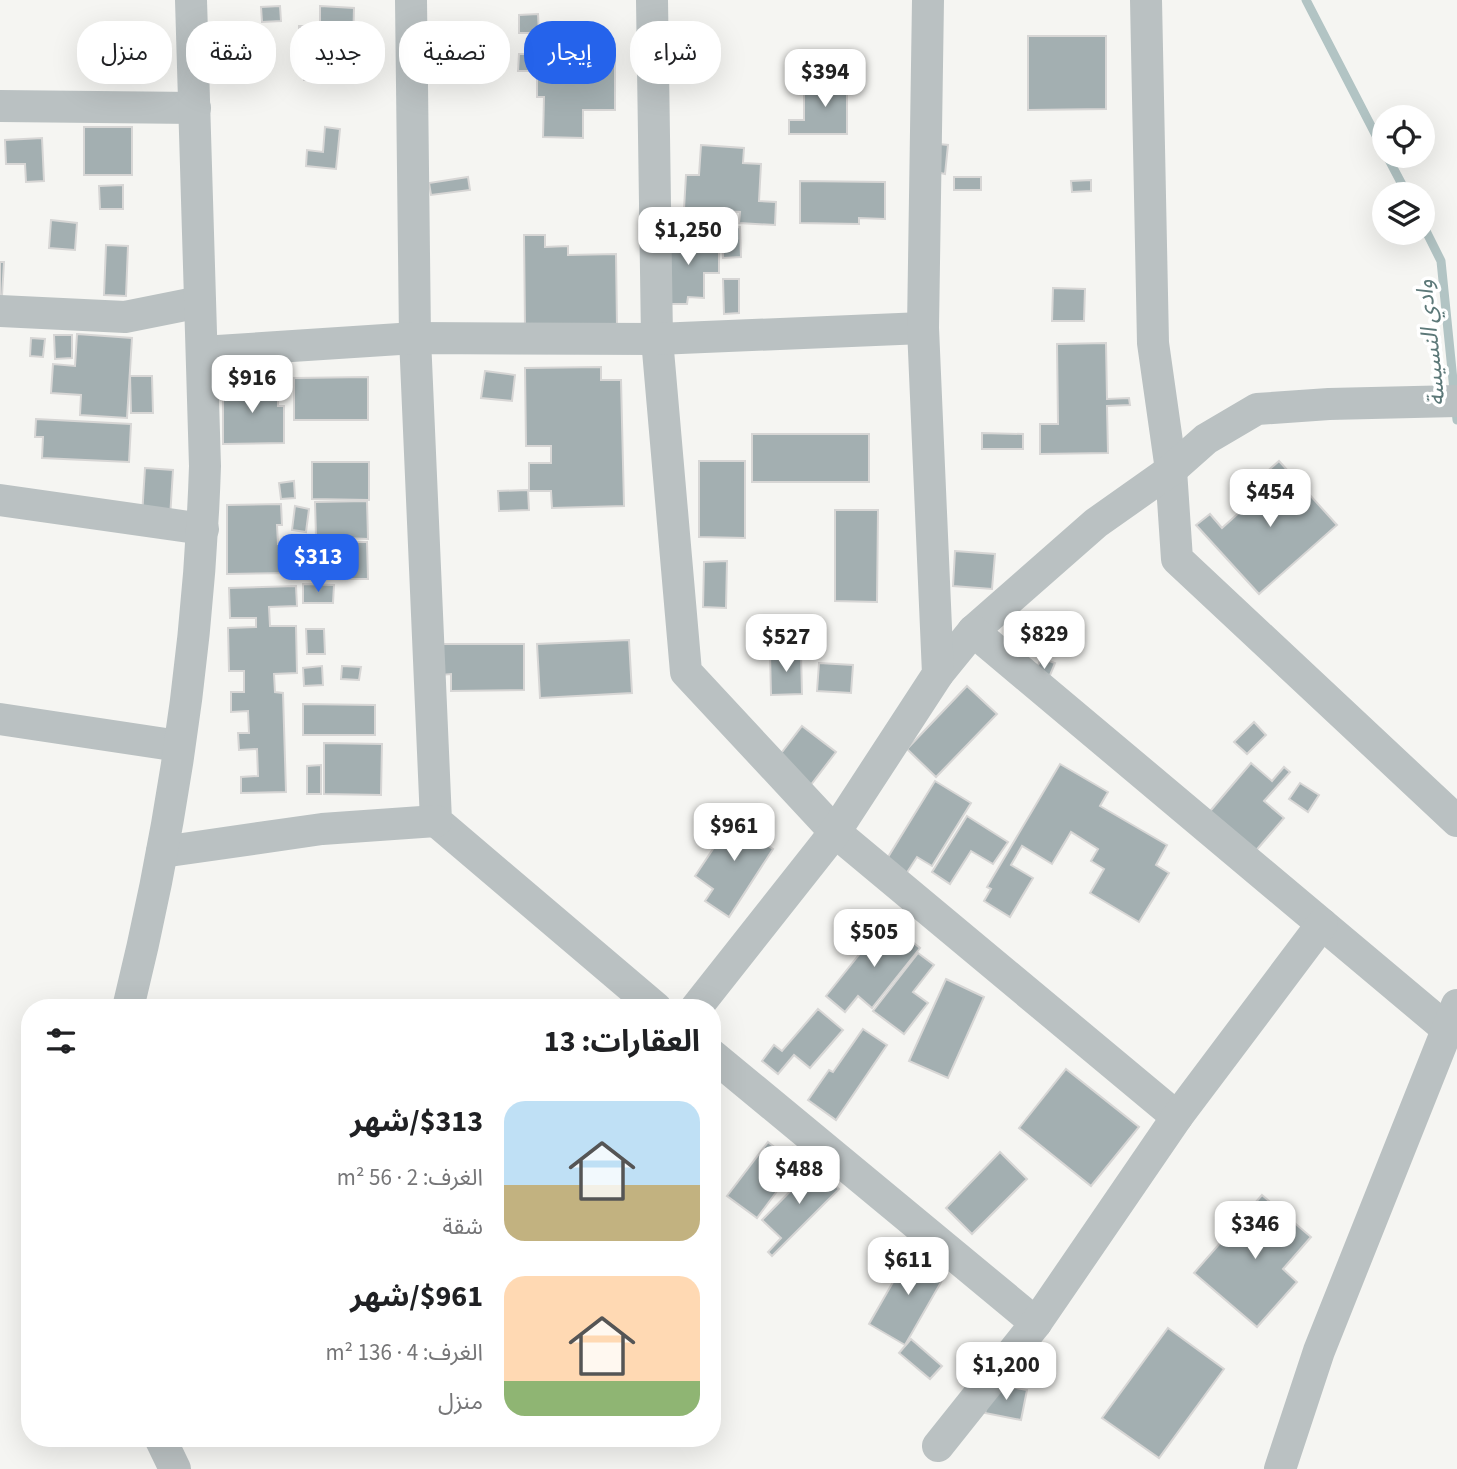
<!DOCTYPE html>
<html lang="ar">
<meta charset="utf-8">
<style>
body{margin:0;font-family:"Source Sans 3","Noto Sans Arabic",sans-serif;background:#f2f2f2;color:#202124;direction:rtl;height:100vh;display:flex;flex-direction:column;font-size:26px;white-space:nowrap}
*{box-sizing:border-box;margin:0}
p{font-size:23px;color:#757577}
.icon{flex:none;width:38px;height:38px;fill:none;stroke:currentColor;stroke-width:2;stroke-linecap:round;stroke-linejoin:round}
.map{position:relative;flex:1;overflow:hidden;direction:ltr}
.details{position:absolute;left:21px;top:999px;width:700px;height:448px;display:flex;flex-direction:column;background:#fff;border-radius:28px;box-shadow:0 7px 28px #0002;direction:rtl}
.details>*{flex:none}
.banner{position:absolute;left:21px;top:21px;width:700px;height:63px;direction:rtl;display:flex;gap:14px}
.buttons{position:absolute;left:1372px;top:105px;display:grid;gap:14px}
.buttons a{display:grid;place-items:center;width:63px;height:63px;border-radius:50%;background:#fff;box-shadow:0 7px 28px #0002;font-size:35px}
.price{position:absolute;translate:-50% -60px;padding:0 16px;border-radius:14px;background:#fff;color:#222;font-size:23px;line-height:46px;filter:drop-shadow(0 2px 4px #0008)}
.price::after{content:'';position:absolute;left:50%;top:42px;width:21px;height:16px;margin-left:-10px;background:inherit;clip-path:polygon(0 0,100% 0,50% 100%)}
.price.active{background:#2563eb;color:#fff}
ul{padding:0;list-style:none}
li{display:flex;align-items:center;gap:21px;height:175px;padding:0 21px}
li span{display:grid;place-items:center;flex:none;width:196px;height:140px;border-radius:21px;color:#555}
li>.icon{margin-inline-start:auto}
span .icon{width:84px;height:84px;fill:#fffc;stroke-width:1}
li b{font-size:30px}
h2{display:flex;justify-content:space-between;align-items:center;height:84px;padding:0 21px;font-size:30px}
.tag{padding:0 24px;border-radius:28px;background:#fff;box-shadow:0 7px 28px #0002;font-size:24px;line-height:63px}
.tag.active{background:#2563eb;color:#fff}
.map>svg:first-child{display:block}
</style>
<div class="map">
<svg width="1457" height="1469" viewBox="0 0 1457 1469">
<rect width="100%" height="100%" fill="#f5f5f2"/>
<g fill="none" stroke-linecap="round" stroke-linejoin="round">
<g stroke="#b2c4c4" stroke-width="9">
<path d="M 1306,0 L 1384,151"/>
<path d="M 1387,156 L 1407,194"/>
<path d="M 1423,225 L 1441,261 L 1457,420"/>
</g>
</g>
<g fill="#a3afb1" stroke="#d7d6d5" stroke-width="2">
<path d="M 280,6 L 281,21 L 262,22 L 261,7 Z"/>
<path d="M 320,6 L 354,8 L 353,44 L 299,43 L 299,26 L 320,26 Z"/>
<path d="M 538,14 L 539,33 L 519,33 L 519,15 Z"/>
<path d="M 1028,36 L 1106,36 L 1106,109 L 1028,110 Z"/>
<path d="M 322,48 L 350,48 L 351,80 L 304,80 L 303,68 L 322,68 Z"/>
<path d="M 519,54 L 615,54 L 615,110 L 583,110 L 583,138 L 543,137 L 544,97 L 537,97 L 537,71 L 518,71 Z"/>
<path d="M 822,75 L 847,75 L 847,134 L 789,134 L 789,120 L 804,120 L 804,92 L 822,92 Z"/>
<rect x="84" y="127" width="48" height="48"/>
<path d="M 325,127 L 340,129 L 336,169 L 306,166 L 307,150 L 323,152 Z"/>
<path d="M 42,138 L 44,181 L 26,182 L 25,164 L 6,164 L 5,140 Z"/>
<path d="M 939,144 L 948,145 L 945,174 L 936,172 Z"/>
<path d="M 701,145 L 744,148 L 743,163 L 761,164 L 759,201 L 776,202 L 775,225 L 739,223 L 740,212 L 684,209 L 686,175 L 699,175 Z"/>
<path d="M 468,177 L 470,190 L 431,195 L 429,183 Z"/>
<rect x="954" y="177" width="27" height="13"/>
<path d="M 1091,180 L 1091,191 L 1072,192 L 1071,181 Z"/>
<path d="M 800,181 L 885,182 L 885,219 L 859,218 L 859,224 L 800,223 Z"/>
<path d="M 123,185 L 123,209 L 100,209 L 99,186 Z"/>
<path d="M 51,220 L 77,223 L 75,250 L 49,248 Z"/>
<path d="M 740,227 L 741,257 L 723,258 L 722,228 Z"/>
<path d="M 524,235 L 545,235 L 545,247 L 568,246 L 568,255 L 616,254 L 617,327 L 525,328 Z"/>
<path d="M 664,237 L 719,237 L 719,273 L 704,273 L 704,298 L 688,297 L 687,304 L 663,304 Z"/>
<path d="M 106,245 L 128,246 L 126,296 L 104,295 Z"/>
<path d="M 0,262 L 4,262 L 2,296 L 0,295 Z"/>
<path d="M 723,279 L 739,279 L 739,313 L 724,314 Z"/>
<path d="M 1053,288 L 1085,289 L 1084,321 L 1052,321 Z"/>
<path d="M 77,334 L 132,338 L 127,418 L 80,415 L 81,395 L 51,393 L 53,364 L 75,366 Z"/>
<path d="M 54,335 L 72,335 L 72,358 L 55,359 Z"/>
<path d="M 31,338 L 45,339 L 43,357 L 30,356 Z"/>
<path d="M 1106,343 L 1107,399 L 1129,398 L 1130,405 L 1107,406 L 1108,453 L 1040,454 L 1040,424 L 1058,424 L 1057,344 Z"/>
<path d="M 601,367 L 601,380 L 621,380 L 624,506 L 552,508 L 551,491 L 529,491 L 529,463 L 551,463 L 551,446 L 526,446 L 525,368 Z"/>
<path d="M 485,371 L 515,375 L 512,401 L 481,398 Z"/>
<path d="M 130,376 L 152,376 L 153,413 L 131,413 Z"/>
<path d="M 368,377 L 368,420 L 294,420 L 294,378 Z"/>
<path d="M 223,386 L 278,386 L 278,406 L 284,406 L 284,443 L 223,444 Z"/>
<path d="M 36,419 L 131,424 L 129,462 L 42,458 L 43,437 L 35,437 Z"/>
<path d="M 982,433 L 1023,434 L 1023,449 L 982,449 Z"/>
<rect x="752" y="434" width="117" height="48"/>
<path d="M 699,461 L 745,461 L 745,538 L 699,537 Z"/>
<path d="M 1279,461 L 1337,525 L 1259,594 L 1196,525 L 1210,514 L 1222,528 L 1253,500 L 1245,491 Z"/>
<path d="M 312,462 L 369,462 L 369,500 L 312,499 Z"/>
<path d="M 145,468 L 173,470 L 170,518 L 142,516 Z"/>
<path d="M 294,481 L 295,498 L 281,499 L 279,483 Z"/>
<path d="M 528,490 L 529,510 L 499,511 L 498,491 Z"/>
<path d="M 367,501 L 368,539 L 316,537 L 315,502 Z"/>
<path d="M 281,504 L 282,525 L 277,525 L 278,544 L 296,544 L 297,573 L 227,574 L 227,505 Z"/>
<path d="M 295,506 L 309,509 L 306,532 L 292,530 Z"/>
<path d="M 835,510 L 878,510 L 877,602 L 835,601 Z"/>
<path d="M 320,542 L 367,542 L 368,579 L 318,579 L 317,566 L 300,566 L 300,545 L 320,545 Z"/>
<path d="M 955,551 L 995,554 L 992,589 L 953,586 Z"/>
<path d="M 727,561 L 726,608 L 703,607 L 704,562 Z"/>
<path d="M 303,584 L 334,585 L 333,603 L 303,603 Z"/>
<path d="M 296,586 L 297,606 L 269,607 L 270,626 L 296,626 L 297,673 L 274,674 L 275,692 L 283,693 L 286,792 L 241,793 L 241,777 L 258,776 L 257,749 L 239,750 L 238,733 L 249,733 L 248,711 L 231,712 L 231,692 L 244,692 L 244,671 L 229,671 L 228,628 L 256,627 L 256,618 L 230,618 L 229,588 Z"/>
<path d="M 306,629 L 324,629 L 325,654 L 307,654 Z"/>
<path d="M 629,640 L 632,693 L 540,698 L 537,644 Z"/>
<path d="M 441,644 L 524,644 L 524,690 L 451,691 L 451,674 L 441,675 Z"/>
<path d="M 801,653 L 802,694 L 771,695 L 770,654 Z"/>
<path d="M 1041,658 L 1055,663 L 1046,685 L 1032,680 Z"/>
<path d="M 819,663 L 853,665 L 851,693 L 817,691 Z"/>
<path d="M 322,666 L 323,685 L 304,686 L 303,668 Z"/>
<path d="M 342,666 L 361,667 L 359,680 L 341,679 Z"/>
<path d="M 967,686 L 997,714 L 936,777 L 907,749 Z"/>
<path d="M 303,704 L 375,705 L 375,735 L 303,735 Z"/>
<path d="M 1254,722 L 1266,735 L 1247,754 L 1234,742 Z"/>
<path d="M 802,726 L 836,752 L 810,786 L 776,760 Z"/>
<path d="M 324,743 L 382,744 L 381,795 L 324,794 Z"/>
<path d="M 1251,763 L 1272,781 L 1284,767 L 1290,772 L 1264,801 L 1284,818 L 1252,855 L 1206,816 Z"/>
<path d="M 1060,764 L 1108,792 L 1100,806 L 1167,845 L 1156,865 L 1169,873 L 1139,922 L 1090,893 L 1104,869 L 1091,861 L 1098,849 L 1071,832 L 1052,864 L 1022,846 L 1011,865 L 1033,878 L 1010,917 L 984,901 L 991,889 L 987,887 Z"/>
<path d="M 321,765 L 321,794 L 307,794 L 307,766 Z"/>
<path d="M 935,781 L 971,803 L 932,866 L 917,857 L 906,874 L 885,862 Z"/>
<path d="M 1300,783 L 1319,795 L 1308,812 L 1289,799 Z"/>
<path d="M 739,810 L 768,829 L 760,840 L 773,849 L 729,917 L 705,901 L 713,889 L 695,876 Z"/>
<path d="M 967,816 L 1008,842 L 993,864 L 971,851 L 950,884 L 932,872 Z"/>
<path d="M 886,921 L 920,948 L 872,1008 L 858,996 L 845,1012 L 826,996 Z"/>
<path d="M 918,953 L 934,965 L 913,992 L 928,1003 L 904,1034 L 873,1011 Z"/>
<path d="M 946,979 L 984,997 L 948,1078 L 909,1061 Z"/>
<path d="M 818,1009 L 843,1030 L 810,1068 L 794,1055 L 778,1074 L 762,1061 L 774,1045 L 782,1051 Z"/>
<path d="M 863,1029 L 887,1045 L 836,1120 L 808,1100 L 829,1070 L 833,1072 Z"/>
<path d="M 1066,1069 L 1139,1127 L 1091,1186 L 1019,1128 Z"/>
<path d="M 768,1142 L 786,1156 L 793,1147 L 804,1155 L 757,1218 L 727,1196 Z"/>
<path d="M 1000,1152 L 1027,1179 L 972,1234 L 946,1208 Z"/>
<path d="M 815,1166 L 839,1189 L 772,1256 L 768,1252 L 781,1238 L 762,1220 Z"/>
<path d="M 1262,1195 L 1311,1237 L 1283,1269 L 1297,1282 L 1257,1327 L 1194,1273 Z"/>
<path d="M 912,1249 L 948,1270 L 905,1345 L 869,1324 Z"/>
<path d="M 1168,1328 L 1224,1369 L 1159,1458 L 1102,1418 Z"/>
<path d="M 911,1339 L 942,1366 L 930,1379 L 899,1353 Z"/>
<path d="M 1028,1359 L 1039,1378 L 1023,1387 L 1012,1368 Z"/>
<path d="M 991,1383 L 1027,1390 L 1021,1420 L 985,1413 Z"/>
</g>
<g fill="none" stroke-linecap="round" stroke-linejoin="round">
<g stroke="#bac1c2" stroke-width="32">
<path d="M 411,0 L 415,338 L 436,821 L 656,1008"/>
<path d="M 652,0 L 657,339 L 686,672 L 835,832 L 1177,1117"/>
<path d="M 1146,0 L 1153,343 L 1171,470 L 1177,559 L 1457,821"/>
<path d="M 0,106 L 195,108"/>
<path d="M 0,311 L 125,317 L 200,302"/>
<path d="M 202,352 L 415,338 L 657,339 L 923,328"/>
<path d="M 0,500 L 203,529"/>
<path d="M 973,631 L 1096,523 L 1171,470 L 1206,439 L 1257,409 L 1329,404 L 1457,401"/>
<path d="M 938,674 L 973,631 L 1447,1029"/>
<path d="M 0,719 L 179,746"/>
<path d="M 162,852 L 322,829 L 436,821"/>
<path d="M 128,1008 C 172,830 199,649 205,466 L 191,0"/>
<path d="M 696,1008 L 835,832 L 938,674 L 923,328 L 928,0"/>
<path d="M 712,1055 L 1036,1323"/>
<path d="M 160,1438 L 175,1469"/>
<path d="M 938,1446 L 1036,1323 L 1177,1117 L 1322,924"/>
<path d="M 1280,1469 L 1319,1351 L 1457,1005"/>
</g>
</g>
<g text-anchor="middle" stroke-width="7" stroke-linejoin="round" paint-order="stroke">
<g font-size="23" font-style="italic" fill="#5c7878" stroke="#fff">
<text transform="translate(1430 343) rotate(-96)" y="8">وادي النسيسة</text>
</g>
</g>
</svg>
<div class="buttons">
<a><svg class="icon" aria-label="locate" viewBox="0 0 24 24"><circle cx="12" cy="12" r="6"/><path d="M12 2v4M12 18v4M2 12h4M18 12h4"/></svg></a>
<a><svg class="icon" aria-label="layers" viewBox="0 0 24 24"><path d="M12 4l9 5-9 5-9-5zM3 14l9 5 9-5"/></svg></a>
</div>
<b class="price" style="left:825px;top:109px">$394</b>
<b class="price" style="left:688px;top:267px">$1,250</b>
<b class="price" style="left:252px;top:415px">$916</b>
<b class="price" style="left:1270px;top:529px">$454</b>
<b class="price active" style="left:318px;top:594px">$313</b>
<b class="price" style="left:1044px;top:671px">$829</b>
<b class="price" style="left:786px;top:674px">$527</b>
<b class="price" style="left:734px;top:863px">$961</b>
<b class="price" style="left:874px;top:969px">$505</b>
<b class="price" style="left:799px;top:1206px">$488</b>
<b class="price" style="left:1255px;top:1261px">$346</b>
<b class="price" style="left:908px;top:1297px">$611</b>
<b class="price" style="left:1006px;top:1402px">$1,200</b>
<div class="banner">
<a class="tag">شراء</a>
<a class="tag active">إيجار</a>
<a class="tag">تصفية</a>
<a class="tag">جديد</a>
<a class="tag">شقة</a>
<a class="tag">منزل</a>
</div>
<section class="details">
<h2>العقارات: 13<svg class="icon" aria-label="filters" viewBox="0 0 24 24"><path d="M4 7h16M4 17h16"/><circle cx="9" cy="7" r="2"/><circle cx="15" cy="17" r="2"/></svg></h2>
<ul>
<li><span style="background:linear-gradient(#bfe0f5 60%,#c2b280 0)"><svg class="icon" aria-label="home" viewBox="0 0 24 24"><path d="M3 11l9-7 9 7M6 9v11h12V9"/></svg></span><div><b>$313/شهر</b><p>الغرف: 2 · 56 m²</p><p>شقة</p></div></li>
<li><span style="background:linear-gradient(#ffd9b3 75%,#8fb573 0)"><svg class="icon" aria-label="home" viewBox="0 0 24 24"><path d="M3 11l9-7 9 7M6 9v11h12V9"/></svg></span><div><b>$961/شهر</b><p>الغرف: 4 · 136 m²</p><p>منزل</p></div></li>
</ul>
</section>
</div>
